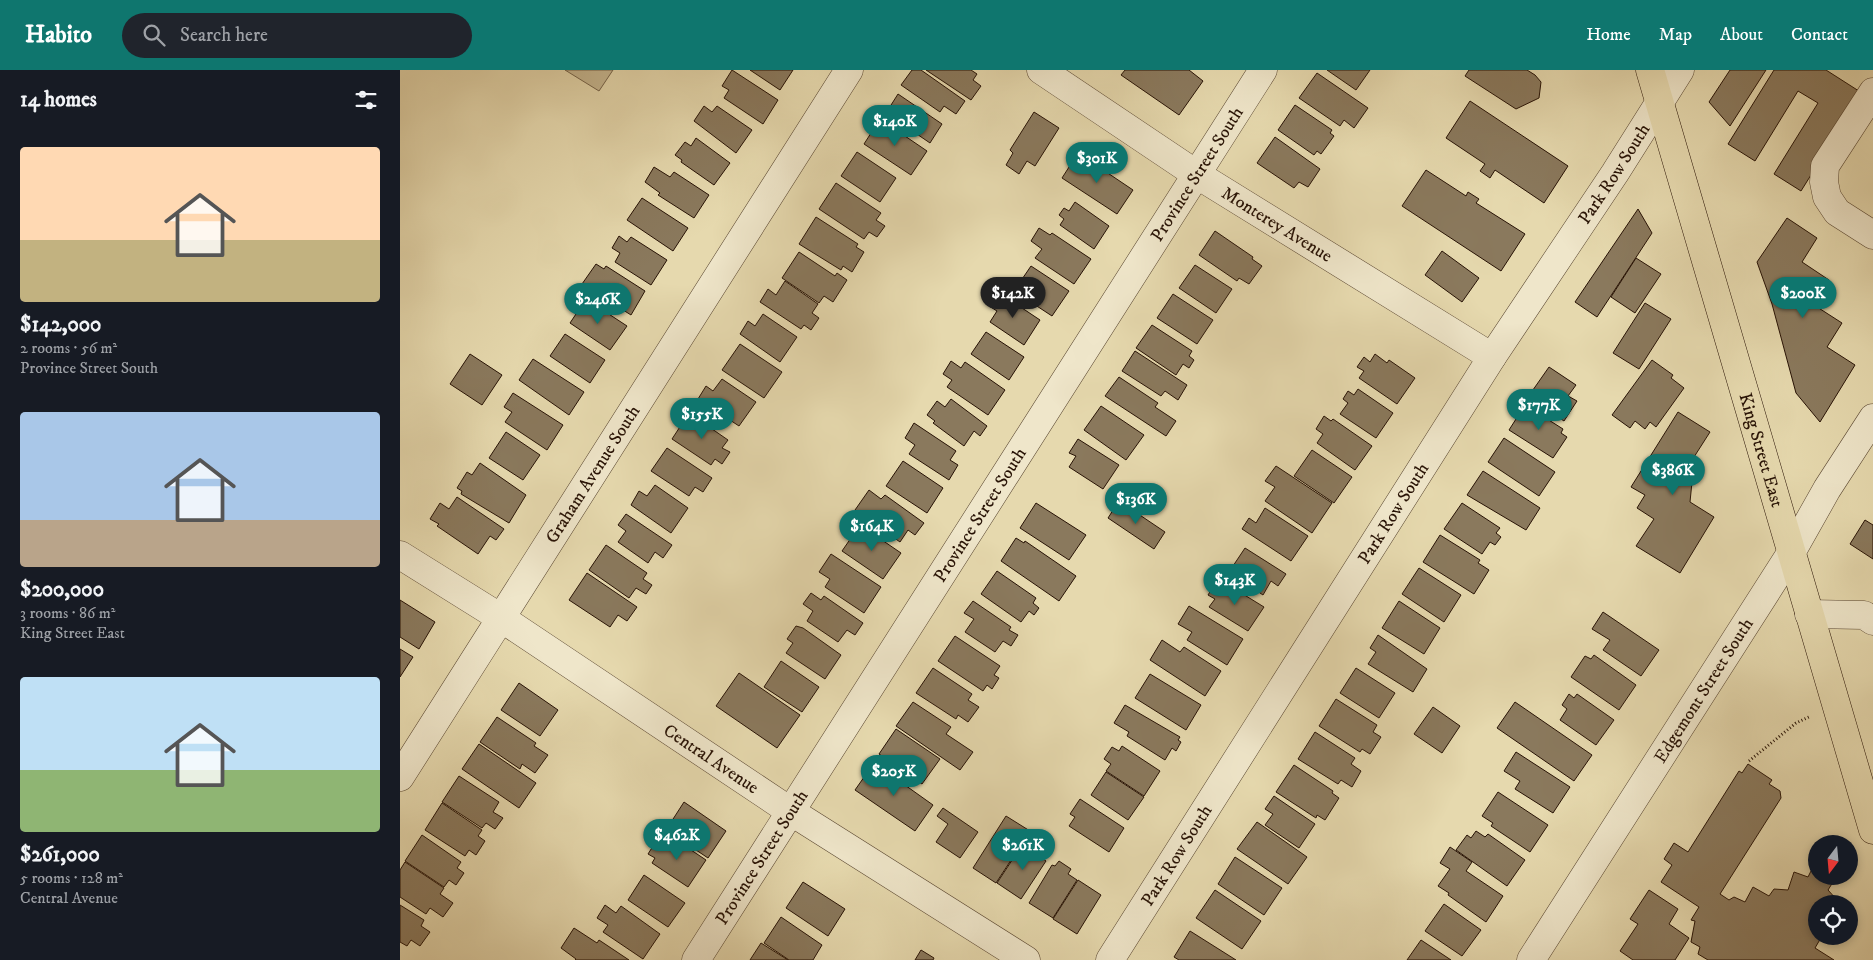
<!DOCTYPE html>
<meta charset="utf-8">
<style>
body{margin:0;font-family:"IM FELL DW Pica",serif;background:#20242c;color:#f1f3f6;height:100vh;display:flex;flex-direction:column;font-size:19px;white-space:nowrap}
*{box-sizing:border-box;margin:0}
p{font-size:16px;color:#9ea1a6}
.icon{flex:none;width:28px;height:28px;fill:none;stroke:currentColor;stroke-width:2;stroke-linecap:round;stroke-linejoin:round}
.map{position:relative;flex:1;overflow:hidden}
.side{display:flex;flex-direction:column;background:#171b24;width:400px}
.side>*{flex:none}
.needle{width:32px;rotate:196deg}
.controls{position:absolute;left:1408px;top:765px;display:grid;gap:10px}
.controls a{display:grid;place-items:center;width:50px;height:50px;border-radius:50%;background:#171b24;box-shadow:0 2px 8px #0003;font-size:25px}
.price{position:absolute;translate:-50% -42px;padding:0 11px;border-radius:18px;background:#0f766e;color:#fff;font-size:16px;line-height:32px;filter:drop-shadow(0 1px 2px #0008)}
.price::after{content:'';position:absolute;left:50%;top:30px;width:15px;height:11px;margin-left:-8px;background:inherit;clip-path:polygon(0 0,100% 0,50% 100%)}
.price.on{background:#222;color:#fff}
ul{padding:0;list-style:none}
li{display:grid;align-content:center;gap:10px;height:265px;padding:0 20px}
li span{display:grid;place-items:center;height:155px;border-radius:5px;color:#555}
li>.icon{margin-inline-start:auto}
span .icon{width:90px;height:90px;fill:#fffc;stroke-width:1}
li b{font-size:21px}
h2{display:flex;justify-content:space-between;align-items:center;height:60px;padding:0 20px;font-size:21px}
header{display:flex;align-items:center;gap:30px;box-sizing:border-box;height:70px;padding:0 25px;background:#0f766e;color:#fff}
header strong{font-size:24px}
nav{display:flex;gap:28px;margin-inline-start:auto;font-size:18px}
.search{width:350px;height:45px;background:#20242c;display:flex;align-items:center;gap:12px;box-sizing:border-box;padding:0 18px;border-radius:28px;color:#9ea1a6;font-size:19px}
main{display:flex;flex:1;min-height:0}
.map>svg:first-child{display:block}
</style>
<header>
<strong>Habito</strong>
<div class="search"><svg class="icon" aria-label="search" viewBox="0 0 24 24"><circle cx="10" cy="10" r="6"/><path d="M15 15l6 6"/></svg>Search here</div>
<nav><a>Home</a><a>Map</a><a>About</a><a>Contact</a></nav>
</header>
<main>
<section class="side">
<h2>14 homes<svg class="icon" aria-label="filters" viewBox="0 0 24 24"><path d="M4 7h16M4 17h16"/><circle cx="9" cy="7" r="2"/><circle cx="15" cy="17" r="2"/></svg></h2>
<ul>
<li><span style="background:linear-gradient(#ffd9b3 60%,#c2b280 0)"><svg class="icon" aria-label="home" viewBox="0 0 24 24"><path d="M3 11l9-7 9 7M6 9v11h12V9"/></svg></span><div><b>$142,000</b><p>2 rooms · 56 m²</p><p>Province Street South</p></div></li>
<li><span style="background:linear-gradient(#a9c7e8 70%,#b9a48a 0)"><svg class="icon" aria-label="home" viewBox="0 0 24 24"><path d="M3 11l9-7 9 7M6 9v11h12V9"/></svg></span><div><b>$200,000</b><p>3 rooms · 86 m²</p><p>King Street East</p></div></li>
<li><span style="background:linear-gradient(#bfe0f5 60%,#8fb573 0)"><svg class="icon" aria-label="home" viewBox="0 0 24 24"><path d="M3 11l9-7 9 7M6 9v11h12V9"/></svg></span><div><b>$261,000</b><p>5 rooms · 128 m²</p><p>Central Avenue</p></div></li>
</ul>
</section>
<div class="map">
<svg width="1473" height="890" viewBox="0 0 1473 890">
<rect width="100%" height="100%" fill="#e6d9ae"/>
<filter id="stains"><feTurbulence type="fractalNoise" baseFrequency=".004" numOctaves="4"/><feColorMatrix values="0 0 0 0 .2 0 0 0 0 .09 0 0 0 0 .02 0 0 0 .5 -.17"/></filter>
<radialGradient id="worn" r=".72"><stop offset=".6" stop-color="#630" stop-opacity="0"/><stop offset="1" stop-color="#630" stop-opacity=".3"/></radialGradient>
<path fill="#c6b791" stroke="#76644b" d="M 165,0 L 213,0 L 199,21 Z"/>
<g fill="#8a795d" stroke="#271205">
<path d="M 332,0 L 378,30 L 363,54 L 324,28 L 329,20 L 322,16 Z"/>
<path d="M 350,0 L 393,0 L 380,20 Z"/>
<path d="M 512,0 L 521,0 L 565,31 L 556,44 L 544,36 L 540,42 L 501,15 Z"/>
<path d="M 526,0 L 571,0 L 577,4 L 573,10 L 581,16 L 571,30 Z"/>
<path d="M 725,0 L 789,0 L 803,11 L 779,45 L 721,5 Z"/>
<path d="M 927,0 L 970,0 L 956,20 Z"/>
<path d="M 1069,0 L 1127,0 L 1135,5 L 1141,12 L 1139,28 L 1116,39 L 1065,6 Z"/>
<path d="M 1330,0 L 1366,0 L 1330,56 L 1309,32 Z"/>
<path d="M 1374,0 L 1426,0 L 1462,23 L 1401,121 L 1374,104 L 1418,33 L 1398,21 L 1355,91 L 1328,74 Z"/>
<path d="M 917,3 L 968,38 L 954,58 L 944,50 L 940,56 L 899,28 Z"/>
<path d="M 498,24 L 542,54 L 530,73 L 486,43 Z"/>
<path d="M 1070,31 L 1168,96 L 1144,133 L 1095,100 L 1090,108 L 1080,101 L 1085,94 L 1046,68 Z"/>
<path d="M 895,35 L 932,60 L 930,63 L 934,66 L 921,84 L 917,81 L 914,85 L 878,60 Z"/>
<path d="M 304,36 L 312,42 L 317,36 L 352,60 L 336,83 L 294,51 Z"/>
<path d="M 634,42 L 659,58 L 635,96 L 627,91 L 619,104 L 606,95 L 613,83 L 610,80 Z"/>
<path d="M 480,49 L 527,81 L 511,105 L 464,74 Z"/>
<path d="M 875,67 L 920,99 L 908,117 L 899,112 L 894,118 L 857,93 Z"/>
<path d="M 296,68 L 330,93 L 314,115 L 281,92 L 282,90 L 275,85 L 285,72 L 291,76 Z"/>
<path d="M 457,82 L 496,108 L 480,132 L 441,106 Z"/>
<path d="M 678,83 L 733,120 L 717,144 L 662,108 Z"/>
<path d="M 254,97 L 270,107 L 274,102 L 309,125 L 294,148 L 258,125 L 260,123 L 245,112 Z"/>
<path d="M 1026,100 L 1066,126 L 1068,122 L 1079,129 L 1076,133 L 1125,164 L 1101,201 L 1002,136 Z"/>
<path d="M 436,113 L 481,143 L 476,150 L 485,156 L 477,167 L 469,162 L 464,169 L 419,139 Z"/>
<path d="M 242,128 L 288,158 L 273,181 L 227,150 Z"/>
<path d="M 675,132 L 709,156 L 694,179 L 660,155 L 664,149 L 659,145 L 664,138 L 669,141 Z"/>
<path d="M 1238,139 L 1252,163 L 1197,247 L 1175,232 Z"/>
<path d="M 416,147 L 458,174 L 456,177 L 464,182 L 452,202 L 443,196 L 441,200 L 399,174 Z"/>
<path d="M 1387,148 L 1417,168 L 1402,192 L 1429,210 L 1414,235 L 1442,253 L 1427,277 L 1455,295 L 1420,352 L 1396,323 L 1372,234 L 1357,192 Z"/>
<path d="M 639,158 L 650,165 L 652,163 L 691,189 L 674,214 L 635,188 L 642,179 L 631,171 Z"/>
<path d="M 815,161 L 853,187 L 852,189 L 862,196 L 849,214 L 839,208 L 837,211 L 799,185 Z"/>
<path d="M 219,166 L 227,172 L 231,167 L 267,190 L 251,215 L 215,192 L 220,183 L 212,178 Z"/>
<path d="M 1042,181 L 1079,208 L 1062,232 L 1025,205 Z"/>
<path d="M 399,182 L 435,206 L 437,203 L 447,210 L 433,232 L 424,226 L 419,233 L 382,208 Z"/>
<path d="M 1236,188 L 1261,204 L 1235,243 L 1211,227 Z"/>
<path d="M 196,194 L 204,199 L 206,196 L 245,221 L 231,245 L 182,214 Z"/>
<path d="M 795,195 L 832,219 L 816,243 L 779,218 Z"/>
<path d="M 631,196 L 669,221 L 652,246 L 614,221 Z"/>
<path d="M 385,211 L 418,234 L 412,243 L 419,248 L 411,260 L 404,255 L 401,259 L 360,232 L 368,219 L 376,225 Z"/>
<path d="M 598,222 L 640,250 L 624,275 L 590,252 L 597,241 L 589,236 Z"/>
<path d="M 773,224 L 813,250 L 797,274 L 757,248 Z"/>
<path d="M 186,229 L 227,256 L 210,280 L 170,253 Z"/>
<path d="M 1245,233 L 1271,249 L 1239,299 L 1213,283 Z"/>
<path d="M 363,244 L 397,267 L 380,292 L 340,264 L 348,251 L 355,256 Z"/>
<path d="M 752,255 L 792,281 L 789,286 L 794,290 L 789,298 L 783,294 L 776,305 L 736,278 Z"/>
<path d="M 586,262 L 624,287 L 609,310 L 571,284 Z"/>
<path d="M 165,264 L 205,290 L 190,313 L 150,286 Z"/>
<path d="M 340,274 L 382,302 L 364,328 L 322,300 Z"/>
<path d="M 735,281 L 787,315 L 778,330 L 765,321 L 761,326 L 722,301 Z"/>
<path d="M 70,284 L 102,305 L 82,335 L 50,314 Z"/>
<path d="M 975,284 L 987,293 L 989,290 L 1015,308 L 997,334 L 959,308 L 964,301 L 957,297 L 964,287 L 970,292 Z"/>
<path d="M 133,289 L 184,322 L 169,345 L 119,310 Z"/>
<path d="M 1252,290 L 1273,305 L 1271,308 L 1284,318 L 1256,357 L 1250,352 L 1245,359 L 1235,351 L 1230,358 L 1212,345 Z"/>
<path d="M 551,291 L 561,298 L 565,292 L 605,320 L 588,345 L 547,317 L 552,310 L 543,304 Z"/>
<path d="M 1149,297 L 1176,315 L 1168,326 L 1177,331 L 1164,351 L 1128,327 Z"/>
<path d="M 719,307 L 758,333 L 755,337 L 776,351 L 766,366 L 705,326 Z"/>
<path d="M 322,309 L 356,332 L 339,356 L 298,329 L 306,316 L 313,321 Z"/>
<path d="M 958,319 L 993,343 L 976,368 L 940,344 L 948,333 L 943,329 L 948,321 L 954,325 Z"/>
<path d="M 113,323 L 163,355 L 147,380 L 105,352 L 112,342 L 104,337 Z"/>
<path d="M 551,329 L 587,356 L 580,366 L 574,361 L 564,376 L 533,353 L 535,351 L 527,345 L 537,331 L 545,337 Z"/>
<path d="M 1125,335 L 1163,359 L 1161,363 L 1167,367 L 1153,388 L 1109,360 Z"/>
<path d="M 701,336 L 744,365 L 726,390 L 684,360 Z"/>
<path d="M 1278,342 L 1310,362 L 1287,398 L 1293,402 L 1290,432 L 1314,447 L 1280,503 L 1236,476 L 1254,449 L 1237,438 L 1245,425 L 1231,417 Z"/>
<path d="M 289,343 L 328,370 L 322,378 L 330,382 L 322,394 L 315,389 L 311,395 L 272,369 Z"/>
<path d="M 924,346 L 931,351 L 933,349 L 972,376 L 955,400 L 917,373 L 923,364 L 916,359 Z"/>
<path d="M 514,353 L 556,381 L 550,390 L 558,395 L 549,410 L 509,384 L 515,375 L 505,368 Z"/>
<path d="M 106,362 L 140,385 L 123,410 L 89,388 Z"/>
<path d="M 1104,368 L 1155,402 L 1139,426 L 1088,392 Z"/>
<path d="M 678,369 L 719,395 L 703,419 L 669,397 L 676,386 L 669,383 Z"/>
<path d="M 267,378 L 312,408 L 303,422 L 295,417 L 289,426 L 251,401 Z"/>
<path d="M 912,380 L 952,407 L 934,433 L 894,406 Z"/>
<path d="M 503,391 L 543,418 L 527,443 L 486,416 Z"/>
<path d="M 80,393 L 126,425 L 109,453 L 61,424 L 62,421 L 57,418 L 67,402 L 72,405 Z"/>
<path d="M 876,396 L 932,433 L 912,463 L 865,431 L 875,417 L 865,411 Z"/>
<path d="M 1083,401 L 1140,438 L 1126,460 L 1067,425 Z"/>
<path d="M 255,415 L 288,438 L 271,463 L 231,435 L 239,421 L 247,426 Z"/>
<path d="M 469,420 L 481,429 L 485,425 L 524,453 L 515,465 L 508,460 L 500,472 L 455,440 Z"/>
<path d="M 57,427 L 104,459 L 96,470 L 90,466 L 78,484 L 37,456 L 39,454 L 30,449 L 40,433 L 49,439 Z"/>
<path d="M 719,431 L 765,462 L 754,479 L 708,448 Z"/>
<path d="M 636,433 L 686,465 L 669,490 L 620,458 Z"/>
<path d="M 1062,433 L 1100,458 L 1096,463 L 1101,467 L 1095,475 L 1090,472 L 1082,484 L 1044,459 Z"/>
<path d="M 865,438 L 908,466 L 891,491 L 842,459 L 849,448 L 856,453 Z"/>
<path d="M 226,444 L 272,475 L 263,488 L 255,482 L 248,493 L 218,472 L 226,461 L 218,455 Z"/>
<path d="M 1465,450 L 1473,455 L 1473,489 L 1450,474 Z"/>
<path d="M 460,455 L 501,483 L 483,509 L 442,481 Z"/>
<path d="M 1040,465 L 1080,490 L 1078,493 L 1089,500 L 1074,524 L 1023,492 Z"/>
<path d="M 616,468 L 624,473 L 625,471 L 676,506 L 659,531 L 601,491 Z"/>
<path d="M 206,475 L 247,503 L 243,509 L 252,515 L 246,524 L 236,518 L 229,528 L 189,500 Z"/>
<path d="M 845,478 L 886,504 L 878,516 L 871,511 L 863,525 L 829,502 Z"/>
<path d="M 431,484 L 481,517 L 464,543 L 425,517 L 430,509 L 419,502 Z"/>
<path d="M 1019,498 L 1061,525 L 1044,552 L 1002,524 Z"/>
<path d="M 597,501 L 636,528 L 633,533 L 639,538 L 634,545 L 629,541 L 621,552 L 581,524 Z"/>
<path d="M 187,503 L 237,537 L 227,551 L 218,545 L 210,557 L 169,530 Z"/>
<path d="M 825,513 L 864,537 L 848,561 L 809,537 L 815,529 L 808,525 L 815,514 L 822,518 Z"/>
<path d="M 411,523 L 421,530 L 424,526 L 463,553 L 455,565 L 447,560 L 438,572 L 407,551 L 413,541 L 403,534 Z"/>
<path d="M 0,530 L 35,552 L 19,579 L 0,567 Z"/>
<path d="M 573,531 L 611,557 L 609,560 L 618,565 L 611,576 L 603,571 L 595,582 L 565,562 L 574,549 L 564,543 Z"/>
<path d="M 999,531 L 1040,558 L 1024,584 L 982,558 Z"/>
<path d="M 789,536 L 843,569 L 827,595 L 787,570 L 792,562 L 778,554 Z"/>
<path d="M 1203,542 L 1259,580 L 1241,606 L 1203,580 L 1210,570 L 1192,559 Z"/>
<path d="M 396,556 L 403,558 L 441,585 L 425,609 L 386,583 L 393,573 L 387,569 Z"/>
<path d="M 978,565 L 1027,599 L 1013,622 L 968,594 L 976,582 L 970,578 Z"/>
<path d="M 555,566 L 600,596 L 594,605 L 599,608 L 592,619 L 587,615 L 583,621 L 538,591 Z"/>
<path d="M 762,570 L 780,582 L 784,577 L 821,601 L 805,626 L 750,590 Z"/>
<path d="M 0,579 L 13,587 L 0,607 Z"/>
<path d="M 1194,585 L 1236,615 L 1219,640 L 1171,607 L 1185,586 L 1191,589 Z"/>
<path d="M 381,591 L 419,617 L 402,642 L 364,617 Z"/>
<path d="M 533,598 L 572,624 L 568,630 L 579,637 L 568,652 L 558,645 L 556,649 L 516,623 Z"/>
<path d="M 956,598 L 995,623 L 979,648 L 940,623 Z"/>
<path d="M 339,603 L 400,645 L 377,678 L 316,636 Z"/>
<path d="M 750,604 L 801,635 L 786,660 L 735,628 Z"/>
<path d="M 119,613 L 158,640 L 140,666 L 101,640 Z"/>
<path d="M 1169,624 L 1174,628 L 1177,624 L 1214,650 L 1196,675 L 1160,650 L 1167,639 L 1162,635 Z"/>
<path d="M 936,629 L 977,655 L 973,662 L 981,667 L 970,684 L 962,679 L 960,682 L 919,656 Z"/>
<path d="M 513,632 L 551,657 L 546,664 L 573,682 L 560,700 L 496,656 Z"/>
<path d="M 1115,632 L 1192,685 L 1174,711 L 1097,658 Z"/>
<path d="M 725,635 L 780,667 L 778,670 L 781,672 L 776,681 L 772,678 L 765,690 L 727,666 L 729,662 L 714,653 Z"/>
<path d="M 1033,637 L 1060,656 L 1042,683 L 1014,664 Z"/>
<path d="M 97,647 L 136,673 L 134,676 L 148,685 L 135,703 L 122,694 L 120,699 L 80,672 Z"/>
<path d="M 496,659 L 540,689 L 522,714 L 479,684 Z"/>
<path d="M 915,662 L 955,688 L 951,694 L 961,701 L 952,717 L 941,710 L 938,714 L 898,689 Z"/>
<path d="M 79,674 L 136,713 L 119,738 L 62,699 Z"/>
<path d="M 722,676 L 760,701 L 744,726 L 706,701 L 711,694 L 704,689 L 712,677 L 719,681 Z"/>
<path d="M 1116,682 L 1170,717 L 1153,743 L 1115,719 L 1120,711 L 1104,701 Z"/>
<path d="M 474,693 L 533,735 L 515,761 L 455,720 Z"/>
<path d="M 1348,694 L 1372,710 L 1369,714 L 1380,721 L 1381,728 L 1320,824 L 1329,830 L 1334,827 L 1345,832 L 1353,817 L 1369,826 L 1374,819 L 1388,820 L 1394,802 L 1408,807 L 1412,799 L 1416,800 L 1416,806 L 1429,806 L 1433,812 L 1428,820 L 1437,830 L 1433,834 L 1416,834 L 1416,866 L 1422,866 L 1415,878 L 1434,890 L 1308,890 L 1298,884 L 1300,877 L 1291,872 L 1295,851 L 1291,850 L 1299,837 L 1261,812 L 1272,795 L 1264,789 L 1274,773 L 1288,782 L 1339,701 L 1342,703 Z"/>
<path d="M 894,695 L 933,721 L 932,723 L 939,728 L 925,750 L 917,745 L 916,748 L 876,722 Z"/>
<path d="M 706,702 L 744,727 L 728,750 L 691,725 Z"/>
<path d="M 59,706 L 99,732 L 93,742 L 103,748 L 95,759 L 86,753 L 82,758 L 42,732 Z"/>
<path d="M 1098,722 L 1148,755 L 1130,782 L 1091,756 L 1093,753 L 1082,746 Z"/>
<path d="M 874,726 L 915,754 L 899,778 L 865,755 L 873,744 L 865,739 Z"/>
<path d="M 680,729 L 724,758 L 709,782 L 669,756 L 675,747 L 670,744 Z"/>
<path d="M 284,732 L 326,761 L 308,788 L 266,760 Z"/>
<path d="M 42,733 L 82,760 L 78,766 L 85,771 L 76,785 L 69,780 L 65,786 L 25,760 Z"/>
<path d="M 543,738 L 578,762 L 560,788 L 536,772 L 548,754 L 537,746 Z"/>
<path d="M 606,746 L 630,761 L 596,813 L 573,798 Z"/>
<path d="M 857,752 L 907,787 L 888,814 L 837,779 Z"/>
<path d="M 1076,761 L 1085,767 L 1088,764 L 1125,790 L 1107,816 L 1056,780 L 1067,765 L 1071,768 Z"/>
<path d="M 22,765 L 61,792 L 57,798 L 64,803 L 56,815 L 49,810 L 44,817 L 5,791 Z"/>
<path d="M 270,766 L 306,790 L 288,817 L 252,793 L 255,788 L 248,784 L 255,773 L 262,778 Z"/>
<path d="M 622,775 L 632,782 L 636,776 L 646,783 L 642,788 L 646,791 L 621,829 L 597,813 Z"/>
<path d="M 1050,777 L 1072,792 L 1066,801 L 1103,826 L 1086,852 L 1048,825 L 1049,823 L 1038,816 L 1050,799 L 1040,793 Z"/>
<path d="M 835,787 L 882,818 L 864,845 L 818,814 Z"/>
<path d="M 659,791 L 671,799 L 668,804 L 677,810 L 653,848 L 629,833 L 652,795 L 655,796 Z"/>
<path d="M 5,792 L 44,818 L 40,824 L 53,833 L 43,847 L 30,838 L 26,844 L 0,827 L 0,800 Z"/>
<path d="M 244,805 L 285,833 L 268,857 L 228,830 Z"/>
<path d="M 678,810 L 701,825 L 677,864 L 653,849 Z"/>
<path d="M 403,812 L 445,839 L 428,866 L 386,838 Z"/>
<path d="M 815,820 L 861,851 L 842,879 L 796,848 Z"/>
<path d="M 1249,820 L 1278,839 L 1269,854 L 1289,868 L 1275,890 L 1233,890 L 1220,881 L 1238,854 L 1230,849 Z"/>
<path d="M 1044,834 L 1081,860 L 1062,886 L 1025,861 Z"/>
<path d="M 0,835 L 24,850 L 21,856 L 30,862 L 20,876 L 11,870 L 7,876 L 0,872 Z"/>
<path d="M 205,835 L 216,843 L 221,836 L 260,864 L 243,889 L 203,862 L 208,855 L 197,848 Z"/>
<path d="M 381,847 L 422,875 L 413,890 L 389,890 L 364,873 Z"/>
<path d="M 174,858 L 197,873 L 199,870 L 229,890 L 175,890 L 176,889 L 161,878 Z"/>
<path d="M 790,861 L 836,890 L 779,890 L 774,887 Z"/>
<path d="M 1021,870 L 1051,890 L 1007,890 Z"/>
<path d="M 361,873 L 388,890 L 350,890 Z"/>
<path d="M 521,880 L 534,888 L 533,890 L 515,890 Z"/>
</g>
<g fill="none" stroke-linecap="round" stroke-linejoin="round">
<defs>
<g id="minor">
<path id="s1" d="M 641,0 L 796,104 L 1092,287"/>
<path d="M 1473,22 L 1425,96 L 1424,112 L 1427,127 L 1437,142 L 1473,165"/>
<path id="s2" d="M 0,485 L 101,548 L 390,741 L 626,890"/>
<path d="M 1409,544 L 1464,545 L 1473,551"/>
<path id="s3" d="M 0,707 L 449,0"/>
<path id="s4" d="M 296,890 L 863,0"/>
<path id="s5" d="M 710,890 L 1092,287 L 1215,103 L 1280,0"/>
<path id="s6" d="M 1131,890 L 1391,483 L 1427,419 L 1473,348"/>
</g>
<g id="major">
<path id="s7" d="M 1250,0 L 1473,760"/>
</g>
</defs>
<use href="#minor" stroke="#57442f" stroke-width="29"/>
<use href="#major" stroke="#271205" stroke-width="29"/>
<path stroke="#271205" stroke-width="3" stroke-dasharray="1 2.5" stroke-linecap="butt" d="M 1349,691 L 1396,653 L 1411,646"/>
<use href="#minor" stroke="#efe6ca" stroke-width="28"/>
<use href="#major" stroke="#e6d9ae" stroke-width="28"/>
</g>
<g text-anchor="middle" stroke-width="5" stroke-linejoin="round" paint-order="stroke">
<g font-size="18" fill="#271205" stroke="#efe6ca">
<text dy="6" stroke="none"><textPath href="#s4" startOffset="932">Province Street South</textPath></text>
<text dy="6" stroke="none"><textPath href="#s5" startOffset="934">Park Row South</textPath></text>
<text dy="6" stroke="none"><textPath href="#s1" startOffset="282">Monterey Avenue</textPath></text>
<text dy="6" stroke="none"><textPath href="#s7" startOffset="396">King Street East</textPath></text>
<text dy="6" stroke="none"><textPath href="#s3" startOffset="359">Graham Avenue South</textPath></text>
<text dy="6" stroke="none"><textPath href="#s4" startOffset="528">Province Street South</textPath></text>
<text dy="6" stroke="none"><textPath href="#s5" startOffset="529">Park Row South</textPath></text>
<text dy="6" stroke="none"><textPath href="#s6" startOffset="320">Edgemont Street South</textPath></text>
<text dy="6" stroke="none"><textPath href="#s2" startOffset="372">Central Avenue</textPath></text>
<text dy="6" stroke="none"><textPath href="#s4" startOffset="122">Province Street South</textPath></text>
<text dy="6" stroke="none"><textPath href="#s5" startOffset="124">Park Row South</textPath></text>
</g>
</g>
<rect width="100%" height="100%" filter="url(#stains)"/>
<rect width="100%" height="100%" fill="url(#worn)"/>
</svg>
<div class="controls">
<a><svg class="needle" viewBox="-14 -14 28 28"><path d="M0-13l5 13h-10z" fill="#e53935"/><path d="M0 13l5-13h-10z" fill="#9ea1a6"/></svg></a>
<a><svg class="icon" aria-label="locate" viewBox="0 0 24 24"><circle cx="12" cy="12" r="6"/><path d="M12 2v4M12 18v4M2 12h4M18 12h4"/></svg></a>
</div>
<b class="price" style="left:495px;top:77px">$140K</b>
<b class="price" style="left:697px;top:114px">$301K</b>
<b class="price on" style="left:613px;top:249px">$142K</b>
<b class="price" style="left:1403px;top:249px">$200K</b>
<b class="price" style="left:198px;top:255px">$246K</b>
<b class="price" style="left:1139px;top:361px">$177K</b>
<b class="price" style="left:302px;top:370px">$155K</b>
<b class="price" style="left:1273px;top:426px">$386K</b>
<b class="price" style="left:736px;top:455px">$136K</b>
<b class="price" style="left:472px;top:482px">$164K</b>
<b class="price" style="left:835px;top:536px">$143K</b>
<b class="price" style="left:494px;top:727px">$205K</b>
<b class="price" style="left:277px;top:791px">$462K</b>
<b class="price" style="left:623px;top:801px">$261K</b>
</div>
</main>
